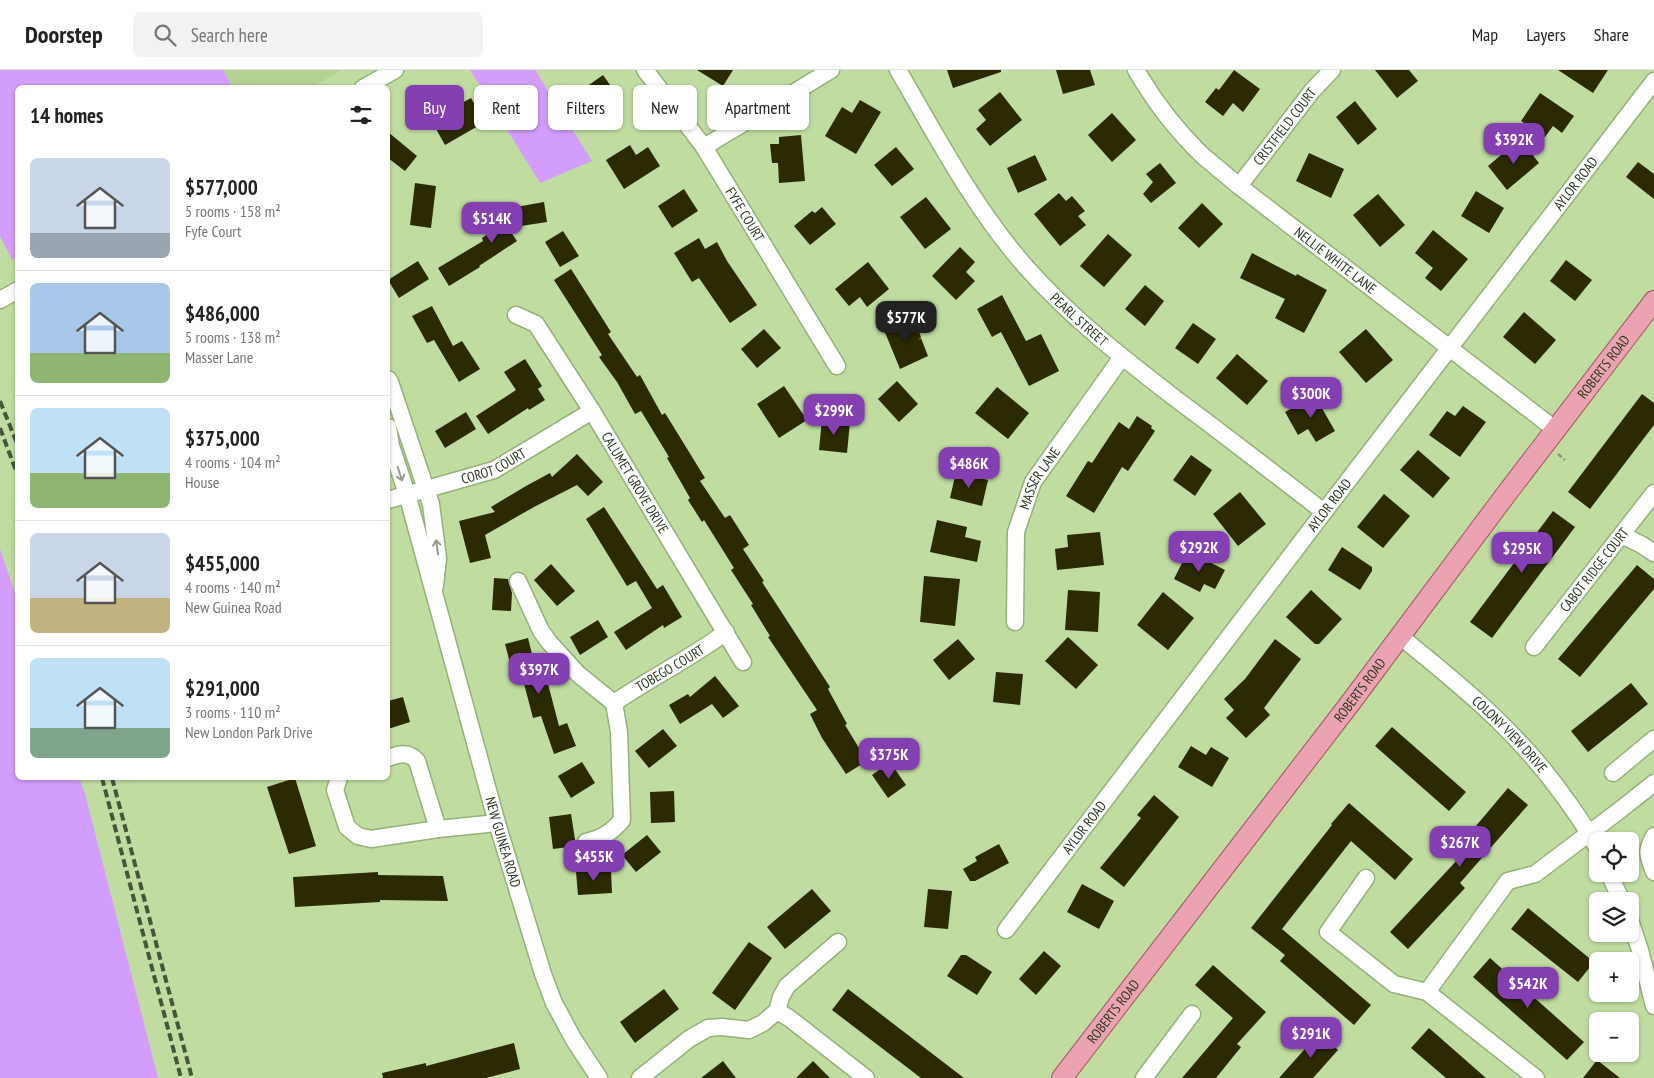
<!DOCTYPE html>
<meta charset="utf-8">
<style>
body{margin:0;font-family:"PT Sans Narrow",sans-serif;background:#f2f2f2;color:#222;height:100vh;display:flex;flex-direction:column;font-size:19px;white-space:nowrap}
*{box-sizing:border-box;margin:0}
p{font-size:16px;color:#767676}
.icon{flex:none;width:28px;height:28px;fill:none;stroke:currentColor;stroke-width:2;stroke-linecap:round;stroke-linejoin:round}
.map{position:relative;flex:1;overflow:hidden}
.side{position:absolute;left:15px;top:15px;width:375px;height:695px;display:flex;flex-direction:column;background:#fff;border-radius:8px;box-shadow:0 1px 4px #0004}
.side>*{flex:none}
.guide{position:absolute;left:405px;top:15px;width:475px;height:45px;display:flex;gap:10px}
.fabs{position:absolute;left:1589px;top:762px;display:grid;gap:10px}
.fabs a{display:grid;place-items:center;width:50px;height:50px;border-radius:8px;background:#fff;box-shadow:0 1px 4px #0004;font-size:25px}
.price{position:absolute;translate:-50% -42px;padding:0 11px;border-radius:10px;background:#843fb3;color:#fff;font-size:16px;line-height:32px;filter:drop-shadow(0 1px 2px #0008)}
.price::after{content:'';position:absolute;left:50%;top:30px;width:15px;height:11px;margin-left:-8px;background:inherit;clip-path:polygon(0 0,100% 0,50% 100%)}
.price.current{background:#222;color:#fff}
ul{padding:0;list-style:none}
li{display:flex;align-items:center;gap:15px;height:125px;padding:0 15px}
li+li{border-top:1px solid #e0e0e0}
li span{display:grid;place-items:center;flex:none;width:140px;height:100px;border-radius:8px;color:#555}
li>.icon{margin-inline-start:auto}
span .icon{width:60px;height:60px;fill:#fffc;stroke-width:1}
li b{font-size:21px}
h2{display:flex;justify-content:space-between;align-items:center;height:60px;padding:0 15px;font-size:21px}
.tag{padding:0 18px;border-radius:8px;background:#fff;box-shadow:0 1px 4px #0004;font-size:18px;line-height:45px}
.tag.current{background:#843fb3;color:#fff}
header{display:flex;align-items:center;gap:30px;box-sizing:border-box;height:70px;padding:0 25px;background:#fff;border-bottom:1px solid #e0e0e0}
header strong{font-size:24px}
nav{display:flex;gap:28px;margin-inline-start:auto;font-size:18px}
.search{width:350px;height:45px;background:#f2f2f2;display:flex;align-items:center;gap:12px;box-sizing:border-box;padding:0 18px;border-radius:8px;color:#767676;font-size:19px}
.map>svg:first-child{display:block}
</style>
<header>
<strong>Doorstep</strong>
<div class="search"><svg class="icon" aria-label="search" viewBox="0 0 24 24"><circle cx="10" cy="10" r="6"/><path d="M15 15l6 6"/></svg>Search here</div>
<nav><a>Map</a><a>Layers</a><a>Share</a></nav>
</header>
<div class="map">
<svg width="1654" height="1008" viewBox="0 0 1654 1008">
<rect width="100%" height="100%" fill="#c0dca1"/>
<path fill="#b3d392" d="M 223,0 L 341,0 L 311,18 L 233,17 Z"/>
<g fill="#d29dfc">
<path d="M 0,0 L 223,0 L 233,17 L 18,18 L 18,187 L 12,190 L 0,166 Z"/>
<path d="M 470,0 L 535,0 L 592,91 L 540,113 Z"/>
<path d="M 0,479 L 17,529 L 18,708 L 79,708 L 85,724 L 158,1008 L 0,1008 Z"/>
</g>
<g fill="#2b2a00">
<path d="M 697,0 L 733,0 L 723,16 Z"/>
<path d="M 947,0 L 1001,0 L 1001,2 L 953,18 Z"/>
<path d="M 1056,0 L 1090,0 L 1095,15 L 1063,24 Z"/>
<path d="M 1234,0 L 1260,19 L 1243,42 L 1233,33 L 1223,46 L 1205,32 L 1216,18 L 1219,20 Z"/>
<path d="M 1375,0 L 1409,0 L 1418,11 L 1397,28 Z"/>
<path d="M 1558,0 L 1608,0 L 1593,23 Z"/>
<path d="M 603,5 L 620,29 L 589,51 L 572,27 Z"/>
<path d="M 1000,22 L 1022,50 L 990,76 L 976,59 L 986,50 L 978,40 Z"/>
<path d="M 1540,23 L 1574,46 L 1562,63 L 1553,56 L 1545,67 L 1521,51 Z"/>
<path d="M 471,28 L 485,52 L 445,75 L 431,50 Z"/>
<path d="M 860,30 L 881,42 L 856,84 L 825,66 L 842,37 L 852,43 Z"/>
<path d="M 1355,31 L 1377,59 L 1358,75 L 1336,47 Z"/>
<path d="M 1112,43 L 1136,70 L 1112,92 L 1088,65 Z"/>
<path d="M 388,62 L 417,86 L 405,101 L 388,88 Z"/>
<path d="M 801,65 L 805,111 L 779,113 L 778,93 L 772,93 L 770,74 L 779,74 L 779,67 Z"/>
<path d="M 1520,69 L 1539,93 L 1507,120 L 1488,96 Z"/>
<path d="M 630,75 L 636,85 L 648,77 L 660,96 L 624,119 L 606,90 Z"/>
<path d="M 896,77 L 914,99 L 892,116 L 874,95 Z"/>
<path d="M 1309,83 L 1344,99 L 1331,128 L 1296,111 Z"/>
<path d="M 1035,85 L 1047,110 L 1018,123 L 1007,98 Z"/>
<path d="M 1638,92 L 1654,104 L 1654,129 L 1626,107 Z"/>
<path d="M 1160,93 L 1176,113 L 1151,133 L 1143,124 L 1153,112 L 1146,104 Z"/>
<path d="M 415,113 L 436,116 L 431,158 L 410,155 Z"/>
<path d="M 684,119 L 698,141 L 672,158 L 658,136 Z"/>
<path d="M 1476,121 L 1504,138 L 1489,163 L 1461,146 Z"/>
<path d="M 1059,123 L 1066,131 L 1072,126 L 1085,141 L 1078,146 L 1086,155 L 1060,176 L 1034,144 Z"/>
<path d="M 1378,124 L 1405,155 L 1380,177 L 1353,145 Z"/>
<path d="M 926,127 L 951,159 L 925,179 L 900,147 Z"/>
<path d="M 544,132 L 547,152 L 508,158 L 517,171 L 479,196 L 480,197 L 449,216 L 438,198 L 483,171 L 482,168 L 517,145 L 516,137 Z"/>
<path d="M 1202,133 L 1223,154 L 1199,178 L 1178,158 Z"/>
<path d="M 822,137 L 836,154 L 810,175 L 794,156 L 812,141 L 815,143 Z"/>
<path d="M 1433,160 L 1468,189 L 1441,221 L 1425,208 L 1433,198 L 1415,183 Z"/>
<path d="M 563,161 L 579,186 L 560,197 L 545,172 Z"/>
<path d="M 1108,164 L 1132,185 L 1104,217 L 1080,196 Z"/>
<path d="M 699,168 L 705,179 L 717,172 L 727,191 L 757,235 L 730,253 L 699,208 L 692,212 L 674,183 Z"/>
<path d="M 960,177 L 975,192 L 966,202 L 975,211 L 956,230 L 932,206 Z"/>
<path d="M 1252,183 L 1296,206 L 1297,204 L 1327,220 L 1304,263 L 1275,248 L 1285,229 L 1240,208 Z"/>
<path d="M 1566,190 L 1592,210 L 1575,231 L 1550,211 Z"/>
<path d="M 418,191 L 429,209 L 399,228 L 388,210 Z"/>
<path d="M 868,192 L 889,219 L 867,237 L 860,227 L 849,236 L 835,219 Z"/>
<path d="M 571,199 L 611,262 L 608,264 L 637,307 L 640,305 L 662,345 L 665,343 L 686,377 L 705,408 L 700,411 L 725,448 L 730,445 L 749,475 L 743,479 L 764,511 L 762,512 L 830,617 L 828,619 L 847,654 L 845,655 L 867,691 L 846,704 L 822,668 L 810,644 L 817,640 L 768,567 L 770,566 L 751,535 L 753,534 L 731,500 L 734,498 L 704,450 L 702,452 L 688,430 L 690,428 L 667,388 L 669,387 L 641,341 L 635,344 L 617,312 L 599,287 L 602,285 L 554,210 Z"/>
<path d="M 1145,215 L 1164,231 L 1145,256 L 1125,239 Z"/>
<path d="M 1002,225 L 1026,271 L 1041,264 L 1059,301 L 1029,316 L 1001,262 L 992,267 L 977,239 Z"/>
<path d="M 432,236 L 453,276 L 462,271 L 480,299 L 459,312 L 434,270 L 427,273 L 412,246 Z"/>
<path d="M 1524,242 L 1556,270 L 1535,294 L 1503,267 Z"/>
<path d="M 913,247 L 921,267 L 918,270 L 921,268 L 928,286 L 900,299 L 884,260 Z"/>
<path d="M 1193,253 L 1216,269 L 1198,294 L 1175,278 Z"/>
<path d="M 764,259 L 781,278 L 757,298 L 741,279 Z"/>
<path d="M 1366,259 L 1393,290 L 1366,313 L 1339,282 Z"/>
<path d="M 1237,284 L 1268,311 L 1247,335 L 1216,308 Z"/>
<path d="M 525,289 L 542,316 L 538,319 L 545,330 L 529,340 L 528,338 L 488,364 L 476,346 L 516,320 L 504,302 Z"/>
<path d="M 897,311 L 918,334 L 899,352 L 878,329 Z"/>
<path d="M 784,316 L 807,350 L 779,368 L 757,334 Z"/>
<path d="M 997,317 L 1029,343 L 1008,369 L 975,343 Z"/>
<path d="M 1642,324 L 1654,333 L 1654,355 L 1590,439 L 1568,422 Z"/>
<path d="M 1315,326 L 1335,361 L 1316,372 L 1308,359 L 1298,365 L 1285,342 Z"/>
<path d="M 1463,336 L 1486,352 L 1460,387 L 1429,365 L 1447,341 L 1455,346 Z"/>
<path d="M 466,342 L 476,359 L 445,378 L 435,361 Z"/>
<path d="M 1137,346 L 1152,356 L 1151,358 L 1155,361 L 1128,401 L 1122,397 L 1094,443 L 1066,426 L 1088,391 L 1092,393 L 1119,352 L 1129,359 Z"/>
<path d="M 822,349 L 850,352 L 847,383 L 819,380 Z"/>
<path d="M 1418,380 L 1450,408 L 1433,428 L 1400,400 Z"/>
<path d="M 577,384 L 603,412 L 588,426 L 577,415 L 534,437 L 485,465 L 491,488 L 470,493 L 459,451 L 495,442 L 491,437 L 526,416 L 550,403 L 552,407 Z"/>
<path d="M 1191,385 L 1212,400 L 1195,426 L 1173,410 Z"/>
<path d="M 956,402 L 988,410 L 982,436 L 950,428 Z"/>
<path d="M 1240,422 L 1266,454 L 1238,476 L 1213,444 Z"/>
<path d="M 1384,424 L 1410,446 L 1383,478 L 1357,457 Z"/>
<path d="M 604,437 L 657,519 L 663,515 L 682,547 L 664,558 L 663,555 L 626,580 L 614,562 L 652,538 L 636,511 L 627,516 L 586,449 Z"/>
<path d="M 1553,441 L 1575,457 L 1492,568 L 1470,552 Z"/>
<path d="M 937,450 L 967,457 L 965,467 L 981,471 L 977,492 L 930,482 Z"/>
<path d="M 1100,462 L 1104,495 L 1057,500 L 1055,479 L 1068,477 L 1067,465 Z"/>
<path d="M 1342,477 L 1372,497 L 1372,501 L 1360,520 L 1328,500 Z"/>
<path d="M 1188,481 L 1225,500 L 1215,519 L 1204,514 L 1200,522 L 1174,509 Z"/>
<path d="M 551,494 L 575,521 L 557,536 L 534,510 Z"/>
<path d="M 1637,495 L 1654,509 L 1654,519 L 1580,607 L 1558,589 Z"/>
<path d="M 924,506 L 960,509 L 955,556 L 920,552 Z"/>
<path d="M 494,508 L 508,509 L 512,523 L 511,541 L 492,540 Z"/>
<path d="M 1068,520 L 1100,522 L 1098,562 L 1065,560 Z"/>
<path d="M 1311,520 L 1342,549 L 1319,574 L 1315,574 L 1286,547 Z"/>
<path d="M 1163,522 L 1194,548 L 1168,580 L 1137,555 Z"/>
<path d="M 598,550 L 608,567 L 580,585 L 570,567 Z"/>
<path d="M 1068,567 L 1098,595 L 1076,619 L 1045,591 Z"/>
<path d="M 528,568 L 540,616 L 548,614 L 559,656 L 567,653 L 576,676 L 554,684 L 541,646 L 533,648 L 522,606 L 514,608 L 505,574 Z"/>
<path d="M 958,569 L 975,589 L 949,610 L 933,590 Z"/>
<path d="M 1275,569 L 1301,589 L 1264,638 L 1270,645 L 1246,668 L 1226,648 L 1234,640 L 1224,629 L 1245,609 Z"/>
<path d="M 996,602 L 1023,604 L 1020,635 L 993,632 Z"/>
<path d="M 715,606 L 739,636 L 723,648 L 712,634 L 680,654 L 669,635 L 688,624 L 690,627 Z"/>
<path d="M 1631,613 L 1648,634 L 1588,682 L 1571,661 Z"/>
<path d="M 403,627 L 410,652 L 388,659 L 388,631 Z"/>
<path d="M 1392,657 L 1466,722 L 1449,741 L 1375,676 Z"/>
<path d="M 663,659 L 677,676 L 649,698 L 635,681 Z"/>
<path d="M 1191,676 L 1206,685 L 1211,677 L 1229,688 L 1212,717 L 1178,697 Z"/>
<path d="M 582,692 L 595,713 L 571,728 L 558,706 Z"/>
<path d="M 890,692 L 906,715 L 888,728 L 872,705 Z"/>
<path d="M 295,708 L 316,776 L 289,784 L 267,717 Z"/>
<path d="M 1508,718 L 1528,735 L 1460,813 L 1465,818 L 1408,879 L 1390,862 L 1460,787 L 1454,782 Z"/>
<path d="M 674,721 L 675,752 L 651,753 L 650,722 Z"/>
<path d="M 1154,725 L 1179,747 L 1124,817 L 1100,798 L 1141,748 L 1137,745 Z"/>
<path d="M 1349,733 L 1413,789 L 1395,810 L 1351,771 L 1282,859 L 1371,935 L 1354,955 L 1280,891 L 1285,885 L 1251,858 L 1332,755 L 1331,754 Z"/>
<path d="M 571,744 L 576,776 L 553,779 L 549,747 Z"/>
<path d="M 647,765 L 661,782 L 636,802 L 622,785 Z"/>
<path d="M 999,774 L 1009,793 L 975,811 L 970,811 L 963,799 L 977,791 L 975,787 Z"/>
<path d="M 611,800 L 612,823 L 578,825 L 576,802 Z"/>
<path d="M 378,802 L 378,805 L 443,806 L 448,831 L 380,830 L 380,832 L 295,837 L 293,807 Z"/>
<path d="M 1082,814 L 1114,831 L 1099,859 L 1067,842 Z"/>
<path d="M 812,819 L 831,841 L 785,879 L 767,857 Z"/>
<path d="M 928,819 L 952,821 L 948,859 L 924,857 Z"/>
<path d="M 1528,838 L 1594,892 L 1578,912 L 1511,859 Z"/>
<path d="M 749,872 L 772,888 L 735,940 L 712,923 Z"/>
<path d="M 1044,881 L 1061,896 L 1036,925 L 1019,909 Z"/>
<path d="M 961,885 L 966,885 L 992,902 L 977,925 L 947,906 Z"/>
<path d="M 1490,888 L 1584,972 L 1567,990 L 1473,907 Z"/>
<path d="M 1213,895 L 1266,942 L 1237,974 L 1241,977 L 1216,1008 L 1182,1008 L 1233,948 L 1195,915 Z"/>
<path d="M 664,919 L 679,939 L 635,973 L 620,952 Z"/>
<path d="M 848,919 L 964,1008 L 921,1008 L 832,940 Z"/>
<path d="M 1429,958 L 1486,1008 L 1446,1008 L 1411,978 Z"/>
<path d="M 1319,963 L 1338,980 L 1313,1008 L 1279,1008 Z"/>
<path d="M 514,973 L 520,999 L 486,1008 L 383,1008 L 382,1003 L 426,993 L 426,996 Z"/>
<path d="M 1597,990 L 1620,1008 L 1583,1008 Z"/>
<path d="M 723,991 L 736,1008 L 701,1008 Z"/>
<path d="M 813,991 L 830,1008 L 796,1008 Z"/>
</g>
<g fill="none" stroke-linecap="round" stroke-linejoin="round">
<defs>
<g id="minor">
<path id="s1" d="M 645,0 L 704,77 L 837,296"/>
<path id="s2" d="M 898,0 C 937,67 974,138 1026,197 C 1070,247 1123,288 1176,329 C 1226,366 1275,404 1324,442"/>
<path id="s3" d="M 1136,0 C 1154,31 1177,61 1203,86 C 1215,96 1227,106 1239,116 L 1556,360"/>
<path d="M 363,18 L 395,0"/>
<path d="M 704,77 L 831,0"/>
<path id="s4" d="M 1239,116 L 1312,21 L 1332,0"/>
<path d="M 0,230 L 18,220"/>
<path id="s5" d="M 516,245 L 536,254 L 592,341 L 743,592"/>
<path d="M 388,309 L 390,312 L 431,434 L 438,488 L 435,516"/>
<path id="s6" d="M 388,357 L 391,376 L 407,424 L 497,753 L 543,904 L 554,933 L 574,970 L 599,1008"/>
<path id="s7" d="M 388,430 L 494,400 L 592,341"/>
<path d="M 1622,465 L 1642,475 L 1654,483"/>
<path d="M 518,511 L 541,561 L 549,572 L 578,604 L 614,633 L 619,662 L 622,750 C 611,763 602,768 586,772"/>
<path id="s8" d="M 1015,552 L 1016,462 L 1033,412 L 1122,287"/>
<path id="s9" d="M 1401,567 C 1463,617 1519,663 1565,728 C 1577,745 1589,761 1598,780"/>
<path id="s10" d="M 1534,577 L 1654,423"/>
<path id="s11" d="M 614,633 C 650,608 690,589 726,562"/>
<path d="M 388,688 C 399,684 408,681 417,691 L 438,759"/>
<path d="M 1613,703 L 1654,669"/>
<path d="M 339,708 L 335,720 L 347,757 L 358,766 L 371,769 L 438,759 L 497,753"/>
<path d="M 1654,766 C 1645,783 1648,785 1654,802"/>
<path d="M 1609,804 L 1622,831"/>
<path d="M 1366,808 L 1328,862 L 1394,914 L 1427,922 L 1536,1008"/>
<path d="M 1630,850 L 1640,880 L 1654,936"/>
<path id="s12" d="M 1006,860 L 1324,442 L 1654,11"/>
<path d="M 1427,922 L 1508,811 L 1535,804 L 1620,740 L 1654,713"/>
<path d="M 777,941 L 789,948 L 866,1008"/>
<path d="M 640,1008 L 689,969 L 708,958 L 722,957 L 749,960 L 763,953 L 777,941 L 781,927 L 787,916 L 838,872"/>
<path d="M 1144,1008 L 1192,944"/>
</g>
<g id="major">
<path id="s13" d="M 1062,1008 L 1348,636 L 1507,423 L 1654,231"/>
</g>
</defs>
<use href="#minor" stroke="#96b178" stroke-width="19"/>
<use href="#major" stroke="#9f555d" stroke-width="22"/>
<path stroke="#849a6d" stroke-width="2.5" stroke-dasharray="5 2.5" stroke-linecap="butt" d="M 1558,384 L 1565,390"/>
<use href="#minor" stroke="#fff" stroke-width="16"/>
<use href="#major" stroke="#eba3b2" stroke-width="20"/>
<g stroke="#475638" stroke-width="4" stroke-dasharray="8 4" stroke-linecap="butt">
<path d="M 0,331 L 18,376"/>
<path d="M 0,358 L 18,406"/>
<path d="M 102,708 L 181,1008"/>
<path d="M 112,708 L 192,1008"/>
</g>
</g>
<defs><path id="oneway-shaft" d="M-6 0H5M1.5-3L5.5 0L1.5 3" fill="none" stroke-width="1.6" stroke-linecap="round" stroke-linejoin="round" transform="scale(1.25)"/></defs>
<g stroke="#959b8f">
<use href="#oneway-shaft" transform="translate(400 404) rotate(72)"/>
<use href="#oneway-shaft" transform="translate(437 477) rotate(-98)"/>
</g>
<g text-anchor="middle" stroke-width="5" stroke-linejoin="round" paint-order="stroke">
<g font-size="14" fill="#2b371f" stroke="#cdeaad">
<text dy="5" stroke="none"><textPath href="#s4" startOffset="75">CRISTFIELD COURT</textPath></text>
<text dy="5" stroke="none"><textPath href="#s12" startOffset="939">AYLOR ROAD</textPath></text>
<text dy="5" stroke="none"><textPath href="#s1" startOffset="176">FYFE COURT</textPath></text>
<text dy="5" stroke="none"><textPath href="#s3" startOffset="278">NELLIE WHITE LANE</textPath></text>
<text dy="5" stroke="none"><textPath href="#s2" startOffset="310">PEARL STREET</textPath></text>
<text dy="5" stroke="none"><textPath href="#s13" startOffset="894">ROBERTS ROAD</textPath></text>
<text dy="5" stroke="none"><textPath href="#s7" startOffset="111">COROT COURT</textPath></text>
<text dy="5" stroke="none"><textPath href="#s8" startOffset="149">MASSER LANE</textPath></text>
<text dy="5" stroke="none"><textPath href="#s5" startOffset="209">CALUMET GROVE DRIVE</textPath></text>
<text dy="5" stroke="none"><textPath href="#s12" startOffset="534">AYLOR ROAD</textPath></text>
<text dy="5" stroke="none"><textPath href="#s10" startOffset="98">CABOT RIDGE COURT</textPath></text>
<text dy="5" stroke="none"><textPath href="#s11" startOffset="66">TOBEGO COURT</textPath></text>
<text dy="5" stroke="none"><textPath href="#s13" startOffset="489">ROBERTS ROAD</textPath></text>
<text dy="5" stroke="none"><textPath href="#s9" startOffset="146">COLONY VIEW DRIVE</textPath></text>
<text dy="5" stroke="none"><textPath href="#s12" startOffset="129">AYLOR ROAD</textPath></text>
<text dy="5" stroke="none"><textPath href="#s6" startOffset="431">NEW GUINEA ROAD</textPath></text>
<text dy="5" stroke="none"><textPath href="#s13" startOffset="84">ROBERTS ROAD</textPath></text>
</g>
</g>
</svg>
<div class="fabs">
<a><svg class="icon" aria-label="locate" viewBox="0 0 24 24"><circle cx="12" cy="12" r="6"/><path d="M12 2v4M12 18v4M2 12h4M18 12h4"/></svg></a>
<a><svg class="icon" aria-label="layers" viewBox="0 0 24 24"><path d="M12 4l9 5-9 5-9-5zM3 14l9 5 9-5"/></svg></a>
<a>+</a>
<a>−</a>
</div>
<b class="price" style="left:1514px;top:95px">$392K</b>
<b class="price" style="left:492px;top:174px">$514K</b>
<b class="price current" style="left:906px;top:273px">$577K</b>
<b class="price" style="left:1311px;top:349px">$300K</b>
<b class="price" style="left:834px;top:366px">$299K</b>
<b class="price" style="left:969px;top:419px">$486K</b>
<b class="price" style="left:1199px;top:503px">$292K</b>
<b class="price" style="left:1522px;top:504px">$295K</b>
<b class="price" style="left:539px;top:625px">$397K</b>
<b class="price" style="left:889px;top:710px">$375K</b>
<b class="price" style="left:1460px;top:798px">$267K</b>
<b class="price" style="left:594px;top:812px">$455K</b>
<b class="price" style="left:1528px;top:939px">$542K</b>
<b class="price" style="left:1311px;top:989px">$291K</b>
<div class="guide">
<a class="tag current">Buy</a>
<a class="tag">Rent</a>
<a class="tag">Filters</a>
<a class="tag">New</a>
<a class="tag">Apartment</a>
</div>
<section class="side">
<h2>14 homes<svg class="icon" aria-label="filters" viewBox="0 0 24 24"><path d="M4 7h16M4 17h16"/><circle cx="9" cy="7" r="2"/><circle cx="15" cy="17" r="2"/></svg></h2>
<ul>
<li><span style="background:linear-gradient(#c9d6e8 75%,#9aa5b1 0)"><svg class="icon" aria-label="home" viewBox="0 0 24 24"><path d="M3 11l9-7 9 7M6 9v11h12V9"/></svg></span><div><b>$577,000</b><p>5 rooms · 158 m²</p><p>Fyfe Court</p></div></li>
<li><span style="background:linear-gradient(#a9c7e8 70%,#8fb573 0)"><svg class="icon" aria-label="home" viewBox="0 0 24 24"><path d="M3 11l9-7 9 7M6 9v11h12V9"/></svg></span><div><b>$486,000</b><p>5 rooms · 138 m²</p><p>Masser Lane</p></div></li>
<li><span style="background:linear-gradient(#bfe0f5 65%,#8fb573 0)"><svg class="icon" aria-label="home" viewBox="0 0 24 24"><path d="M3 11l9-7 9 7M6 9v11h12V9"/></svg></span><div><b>$375,000</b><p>4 rooms · 104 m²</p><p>House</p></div></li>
<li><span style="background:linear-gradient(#c9d6e8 65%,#c2b280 0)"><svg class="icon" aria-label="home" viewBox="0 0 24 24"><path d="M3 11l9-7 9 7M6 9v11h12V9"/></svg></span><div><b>$455,000</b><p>4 rooms · 140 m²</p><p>New Guinea Road</p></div></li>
<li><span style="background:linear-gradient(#bfe0f5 70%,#7fa58c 0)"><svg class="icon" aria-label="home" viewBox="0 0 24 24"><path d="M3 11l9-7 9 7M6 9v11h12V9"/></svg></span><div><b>$291,000</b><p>3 rooms · 110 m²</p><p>New London Park Drive</p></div></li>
</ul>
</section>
</div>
